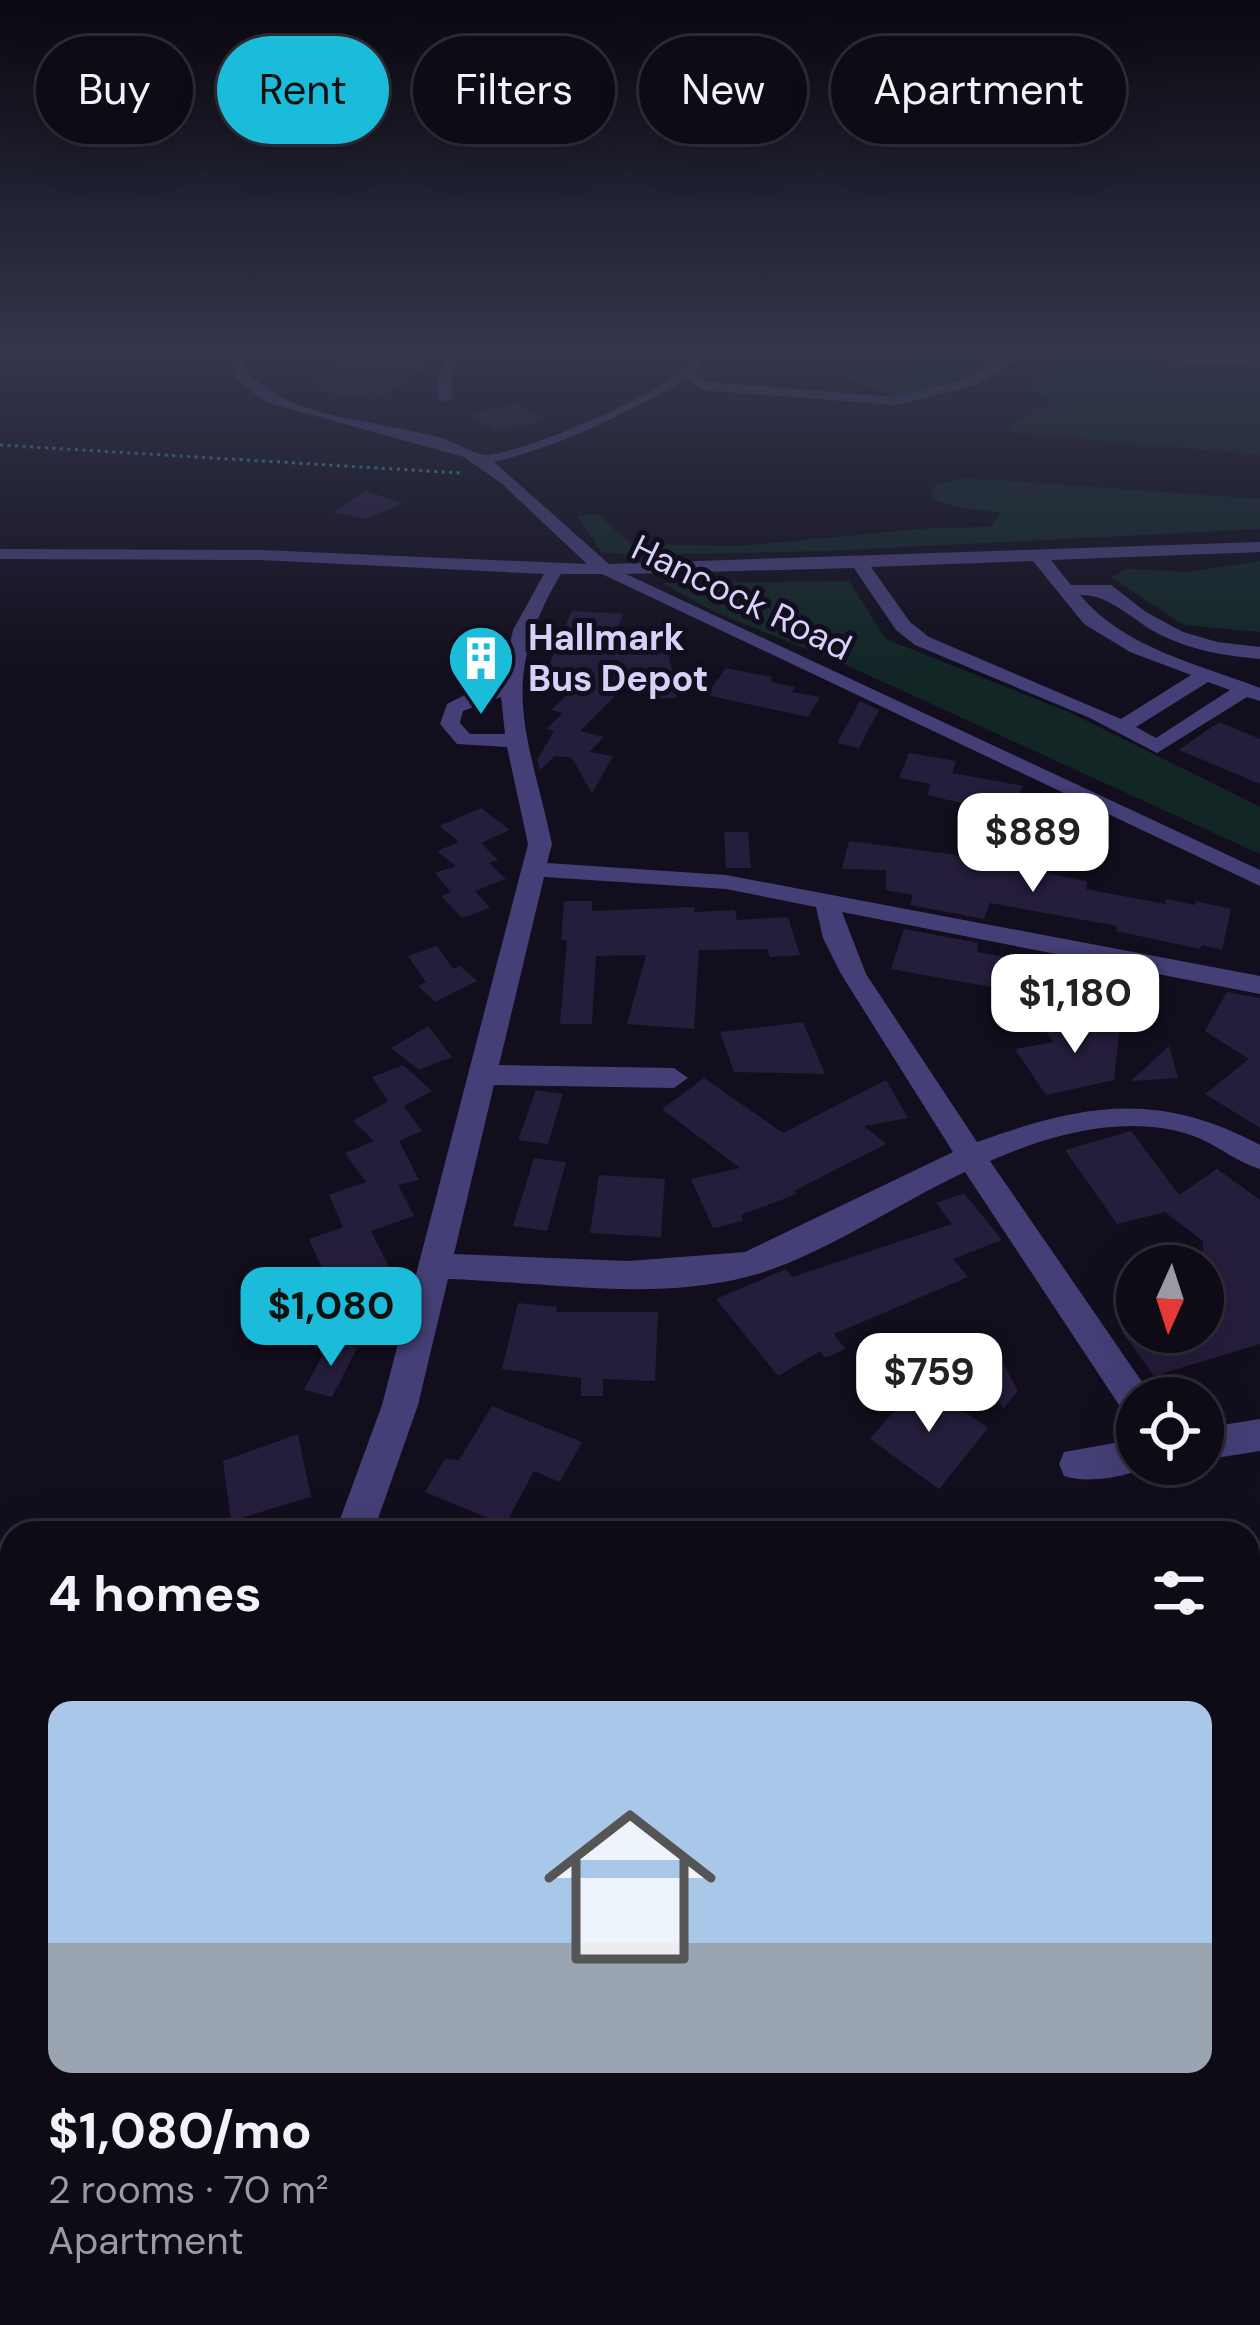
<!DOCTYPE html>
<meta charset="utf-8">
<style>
body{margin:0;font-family:"DM Sans",sans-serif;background:#1c1823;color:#f1f3f6;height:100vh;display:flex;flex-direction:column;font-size:45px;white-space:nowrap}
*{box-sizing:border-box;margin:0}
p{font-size:39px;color:#9b9aa1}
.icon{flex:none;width:66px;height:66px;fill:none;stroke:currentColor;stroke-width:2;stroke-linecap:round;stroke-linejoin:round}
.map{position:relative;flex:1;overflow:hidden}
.panel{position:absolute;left:0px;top:1521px;width:1260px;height:804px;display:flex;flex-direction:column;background:#0e0a16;border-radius:36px 36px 0 0;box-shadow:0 12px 48px #0002,0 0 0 3px #2e2b35}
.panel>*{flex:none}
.hud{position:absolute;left:36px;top:36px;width:1188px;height:108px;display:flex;gap:24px}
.needle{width:78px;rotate:183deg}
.buttons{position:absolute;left:1116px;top:1245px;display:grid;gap:24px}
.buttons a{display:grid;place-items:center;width:108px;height:108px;border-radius:50%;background:#0e0a16;box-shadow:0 12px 48px #0002,0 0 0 3px #2e2b35;font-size:60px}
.price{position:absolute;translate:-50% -102px;padding:0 27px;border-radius:24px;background:#fff;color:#222;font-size:39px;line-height:78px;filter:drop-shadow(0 3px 6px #0008)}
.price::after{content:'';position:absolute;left:50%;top:72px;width:36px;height:27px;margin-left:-18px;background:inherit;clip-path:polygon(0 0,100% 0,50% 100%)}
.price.on{background:#1bbcda;color:#111}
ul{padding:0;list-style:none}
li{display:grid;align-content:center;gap:24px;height:636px;padding:0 48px}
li+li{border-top:3px solid #2e2b35}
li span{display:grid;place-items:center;height:372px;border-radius:24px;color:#555}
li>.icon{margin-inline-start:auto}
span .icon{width:216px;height:216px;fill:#fffc;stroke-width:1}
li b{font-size:51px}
h2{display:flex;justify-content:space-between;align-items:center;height:144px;padding:0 48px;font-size:51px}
.chip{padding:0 42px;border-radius:54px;background:#0e0a16;box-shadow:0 12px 48px #0002,0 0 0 3px #2e2b35;font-size:42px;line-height:108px}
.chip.on{background:#1bbcda;color:#111}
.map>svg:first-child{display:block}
</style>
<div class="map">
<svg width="1260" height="2325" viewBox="0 0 1260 2325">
<rect width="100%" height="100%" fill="#120e1d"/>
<g fill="#122626">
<path d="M 965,350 L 1001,352 L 919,393 L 894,397 L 836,375 Z"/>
<path d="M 1051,356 L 1260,365 L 1260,455 L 1011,432 L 1011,424 L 1052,400 L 1025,387 Z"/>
<path d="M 967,478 L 1260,499 L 1260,529 L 827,551 L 633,555 L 602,552 L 577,516 L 597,514 L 631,544 L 740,546 L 931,528 L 990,527 L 1001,513 L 957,507 L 930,498 L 935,485 Z"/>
<path d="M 1260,561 L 1260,632 L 1183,625 L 1111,577 L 1127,569 L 1188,572 Z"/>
<path d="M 849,581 L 886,639 L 1071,713 L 1260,807 L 1260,854 L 846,665 L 717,613 L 662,583 Z"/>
</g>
<g fill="#251d3c">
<path d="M 434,349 L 422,357 L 431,358 L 424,363 L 432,364 L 377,400 L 312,390 L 321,383 L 306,381 L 352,350 Z"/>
<path d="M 518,403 L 548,420 L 495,432 L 466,414 Z"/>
<path d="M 366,491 L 403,503 L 366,519 L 333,512 Z"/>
<path d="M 572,611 L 623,614 L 615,637 L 668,651 L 677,698 L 653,699 L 652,689 L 621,690 L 580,731 L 604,737 L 589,752 L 613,756 L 592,794 L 572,758 L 555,756 L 540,770 L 537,760 L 554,731 L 546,729 L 563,713 L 551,710 L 569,693 L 546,691 L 554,672 L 546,671 Z"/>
<path d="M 726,668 L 772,677 L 771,682 L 795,687 L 792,692 L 820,697 L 808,717 L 706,695 Z"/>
<path d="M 860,701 L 879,710 L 859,748 L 837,743 Z"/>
<path d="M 1219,722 L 1260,739 L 1260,784 L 1179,750 Z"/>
<path d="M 909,753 L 956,761 L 952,773 L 1023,786 L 1008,814 L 927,795 L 931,784 L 899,778 Z"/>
<path d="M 481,808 L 510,830 L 481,843 L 498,860 L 489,863 L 506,879 L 475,891 L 490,908 L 462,918 L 441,896 L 451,892 L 435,873 L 456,866 L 437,851 L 459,842 L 439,826 Z"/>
<path d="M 724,832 L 748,832 L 751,868 L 726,868 Z"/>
<path d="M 849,841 L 950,854 L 1087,881 L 1086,889 L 1165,904 L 1166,899 L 1195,905 L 1196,901 L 1231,909 L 1222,950 L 1202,945 L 1200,949 L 1116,931 L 1117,926 L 990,903 L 984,919 L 910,905 L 913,895 L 886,890 L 886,870 L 842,869 Z"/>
<path d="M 564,901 L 592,901 L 592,911 L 694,907 L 694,912 L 735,910 L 737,920 L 788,917 L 800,955 L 770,957 L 767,949 L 699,950 L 694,1029 L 627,1024 L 646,955 L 596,956 L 592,1024 L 560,1024 L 567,940 L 561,940 Z"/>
<path d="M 904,929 L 978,943 L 977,952 L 1058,967 L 1060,960 L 1126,977 L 1122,1011 L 891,969 Z"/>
<path d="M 437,946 L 453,969 L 460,966 L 477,981 L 435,1002 L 418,986 L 426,982 L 408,956 Z"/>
<path d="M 1227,992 L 1260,998 L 1260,1128 L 1205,1094 L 1249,1059 L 1205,1031 Z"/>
<path d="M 1121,1016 L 1114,1080 L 1046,1095 L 1015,1049 L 1054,1042 L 1046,1032 Z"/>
<path d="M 803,1022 L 825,1074 L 734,1072 L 720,1032 Z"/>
<path d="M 428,1026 L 452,1057 L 419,1070 L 391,1048 Z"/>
<path d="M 1169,1046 L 1178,1078 L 1131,1081 Z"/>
<path d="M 403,1065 L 432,1091 L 404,1106 L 422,1131 L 399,1141 L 419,1180 L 398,1185 L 414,1216 L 371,1231 L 391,1271 L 333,1293 L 309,1239 L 343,1227 L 329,1195 L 366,1182 L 345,1153 L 374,1141 L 353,1121 L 388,1101 L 372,1077 Z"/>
<path d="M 704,1078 L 783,1133 L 886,1080 L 908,1118 L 864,1126 L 886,1144 L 794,1191 L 797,1194 L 741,1215 L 743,1221 L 713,1228 L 691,1179 L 740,1168 L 662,1109 Z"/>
<path d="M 536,1090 L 563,1094 L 548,1144 L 518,1140 Z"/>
<path d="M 1131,1131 L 1179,1195 L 1217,1169 L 1260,1200 L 1260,1344 L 1154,1376 L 1122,1332 L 1203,1332 L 1203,1241 L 1165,1212 L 1117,1224 L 1065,1150 Z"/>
<path d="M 534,1158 L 566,1162 L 547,1231 L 513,1226 Z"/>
<path d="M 599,1175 L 665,1179 L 661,1237 L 590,1233 Z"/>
<path d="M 964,1193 L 1002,1240 L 953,1259 L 968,1277 L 834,1334 L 845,1349 L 825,1358 L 820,1351 L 778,1376 L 716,1299 L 786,1269 L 792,1277 L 952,1224 L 936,1203 Z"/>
<path d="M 518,1303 L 557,1307 L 556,1312 L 658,1312 L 655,1381 L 603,1379 L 603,1396 L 581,1396 L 581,1378 L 502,1369 Z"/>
<path d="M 990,1338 L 1018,1391 L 1003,1409 L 972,1347 Z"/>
<path d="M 330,1341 L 357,1348 L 332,1397 L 304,1390 Z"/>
<path d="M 920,1381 L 988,1428 L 939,1489 L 870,1439 Z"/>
<path d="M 492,1406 L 582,1442 L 560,1482 L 534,1471 L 505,1525 L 425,1492 L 445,1459 L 459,1460 Z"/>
<path d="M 298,1434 L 311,1497 L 231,1521 L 223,1461 Z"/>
</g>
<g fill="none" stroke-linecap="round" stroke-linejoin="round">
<path stroke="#3ba2a2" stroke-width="3" stroke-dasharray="3 4.5" stroke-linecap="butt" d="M 0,445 L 460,473"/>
<g fill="#443f76" fill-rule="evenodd">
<path d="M 230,349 L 242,349 L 243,368 C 291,421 373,419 438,437 C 454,441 475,456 489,455 C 533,449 648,399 682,371 C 689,365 694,356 699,349 L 711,349 L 695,372 L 706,382 L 896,397 L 966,379 L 1009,353 L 1003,349 L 1260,358 L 1260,366 L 1025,354 L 976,385 L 896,405 L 702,390 L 687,379 C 623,414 565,445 494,462 L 609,564 L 1260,542 L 1260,552 L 1051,560 L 1071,585 L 1111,585 L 1146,612 L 1183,632 L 1217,642 L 1260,647 L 1260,659 C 1227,656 1195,651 1165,637 C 1135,624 1112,594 1080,595 C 1124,648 1198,664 1260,688 L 1260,701 L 1247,697 L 1157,753 L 1090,718 L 915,645 L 896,630 L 854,568 L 626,574 L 1260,870 L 1260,886 L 602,574 L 561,574 C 496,682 528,732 552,844 L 547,863 L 726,875 L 1260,976 L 1260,994 L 842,912 L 866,974 L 977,1142 C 1083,1104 1157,1090 1260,1145 L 1260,1169 C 1239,1163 1221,1148 1201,1139 C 1135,1111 1052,1133 990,1161 L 1149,1392 L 1152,1398 L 1137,1398 L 1137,1418 L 1125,1414 L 965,1172 C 900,1202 817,1259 750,1276 C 654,1302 546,1282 448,1279 L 418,1405 L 373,1533 L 335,1533 L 382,1405 L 528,844 L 507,747 L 457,744 L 440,724 L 447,704 L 473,691 L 501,685 L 513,630 L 544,574 L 260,560 L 0,559 L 0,549 L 260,550 L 587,564 L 501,483 L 464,457 L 269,403 C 245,388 229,378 230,349 ZM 1033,561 L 1084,624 L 1130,652 L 1191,675 L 1121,719 L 929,637 L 910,622 L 871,567 ZM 1208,682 L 1230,690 L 1156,738 L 1136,727 ZM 501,697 L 505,734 L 470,734 L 460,723 L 463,711 ZM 544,877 L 726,889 L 816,907 L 823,938 L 841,974 L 953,1152 L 745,1252 L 629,1261 L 454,1254 L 494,1085 L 674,1088 L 688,1078 L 674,1068 L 499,1065 Z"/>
<path d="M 454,349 L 466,349 L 452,376 L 452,398 L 445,402 L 438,398 L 438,376 Z"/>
<path d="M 776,349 L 895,349 L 867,360 Z"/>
<path d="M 1260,1419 L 1260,1451 L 1203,1460 L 1203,1428 Z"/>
<path d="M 1137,1439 L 1137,1464 L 1151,1464 C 1131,1477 1087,1484 1064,1476 L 1059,1464 L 1064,1452 Z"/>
<path d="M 12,2093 L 12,2157 L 0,2162 L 0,2098 Z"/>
</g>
</g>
<linearGradient id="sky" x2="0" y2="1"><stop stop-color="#0a0810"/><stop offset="0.52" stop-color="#33364c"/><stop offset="1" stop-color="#33364c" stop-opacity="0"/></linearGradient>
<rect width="1260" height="674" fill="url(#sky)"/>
<defs>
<symbol id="building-pin" viewBox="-11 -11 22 30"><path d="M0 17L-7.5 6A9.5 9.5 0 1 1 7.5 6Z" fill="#1bbcda" stroke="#120e1d"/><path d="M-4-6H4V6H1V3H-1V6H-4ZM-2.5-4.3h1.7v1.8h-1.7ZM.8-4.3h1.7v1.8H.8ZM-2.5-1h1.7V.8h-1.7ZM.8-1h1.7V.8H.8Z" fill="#fff"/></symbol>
</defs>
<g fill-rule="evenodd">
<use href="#building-pin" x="443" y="620" width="76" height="104"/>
</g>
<g text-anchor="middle" stroke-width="10" stroke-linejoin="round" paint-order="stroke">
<g font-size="36" fill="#d7d0f9" stroke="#120e1d">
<text transform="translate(742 597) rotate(26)" y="13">Hancock Road</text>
</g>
<g font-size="36" font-weight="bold" fill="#d7d0f9" stroke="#120e1d" text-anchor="start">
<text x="528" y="650">Hallmark<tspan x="528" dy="41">Bus Depot</tspan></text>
</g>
</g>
</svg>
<div class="buttons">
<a><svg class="needle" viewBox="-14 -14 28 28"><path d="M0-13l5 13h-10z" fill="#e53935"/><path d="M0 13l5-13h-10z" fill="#9b9aa1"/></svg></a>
<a><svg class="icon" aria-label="locate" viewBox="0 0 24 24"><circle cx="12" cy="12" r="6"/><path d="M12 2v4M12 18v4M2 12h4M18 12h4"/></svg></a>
</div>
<b class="price" style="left:1033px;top:895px">$889</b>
<b class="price" style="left:1075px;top:1056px">$1,180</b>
<b class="price on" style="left:331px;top:1369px">$1,080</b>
<b class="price" style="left:929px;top:1435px">$759</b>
<div class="hud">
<a class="chip">Buy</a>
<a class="chip on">Rent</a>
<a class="chip">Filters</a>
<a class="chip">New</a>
<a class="chip">Apartment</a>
</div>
<section class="panel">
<h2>4 homes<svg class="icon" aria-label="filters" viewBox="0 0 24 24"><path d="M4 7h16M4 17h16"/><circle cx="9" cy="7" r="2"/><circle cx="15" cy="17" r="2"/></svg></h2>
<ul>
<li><span style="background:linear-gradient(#a9c7e8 65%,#9aa5b1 0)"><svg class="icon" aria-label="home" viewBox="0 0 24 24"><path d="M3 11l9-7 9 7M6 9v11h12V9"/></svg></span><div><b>$1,080/mo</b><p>2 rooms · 70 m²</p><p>Apartment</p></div></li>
</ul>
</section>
</div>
